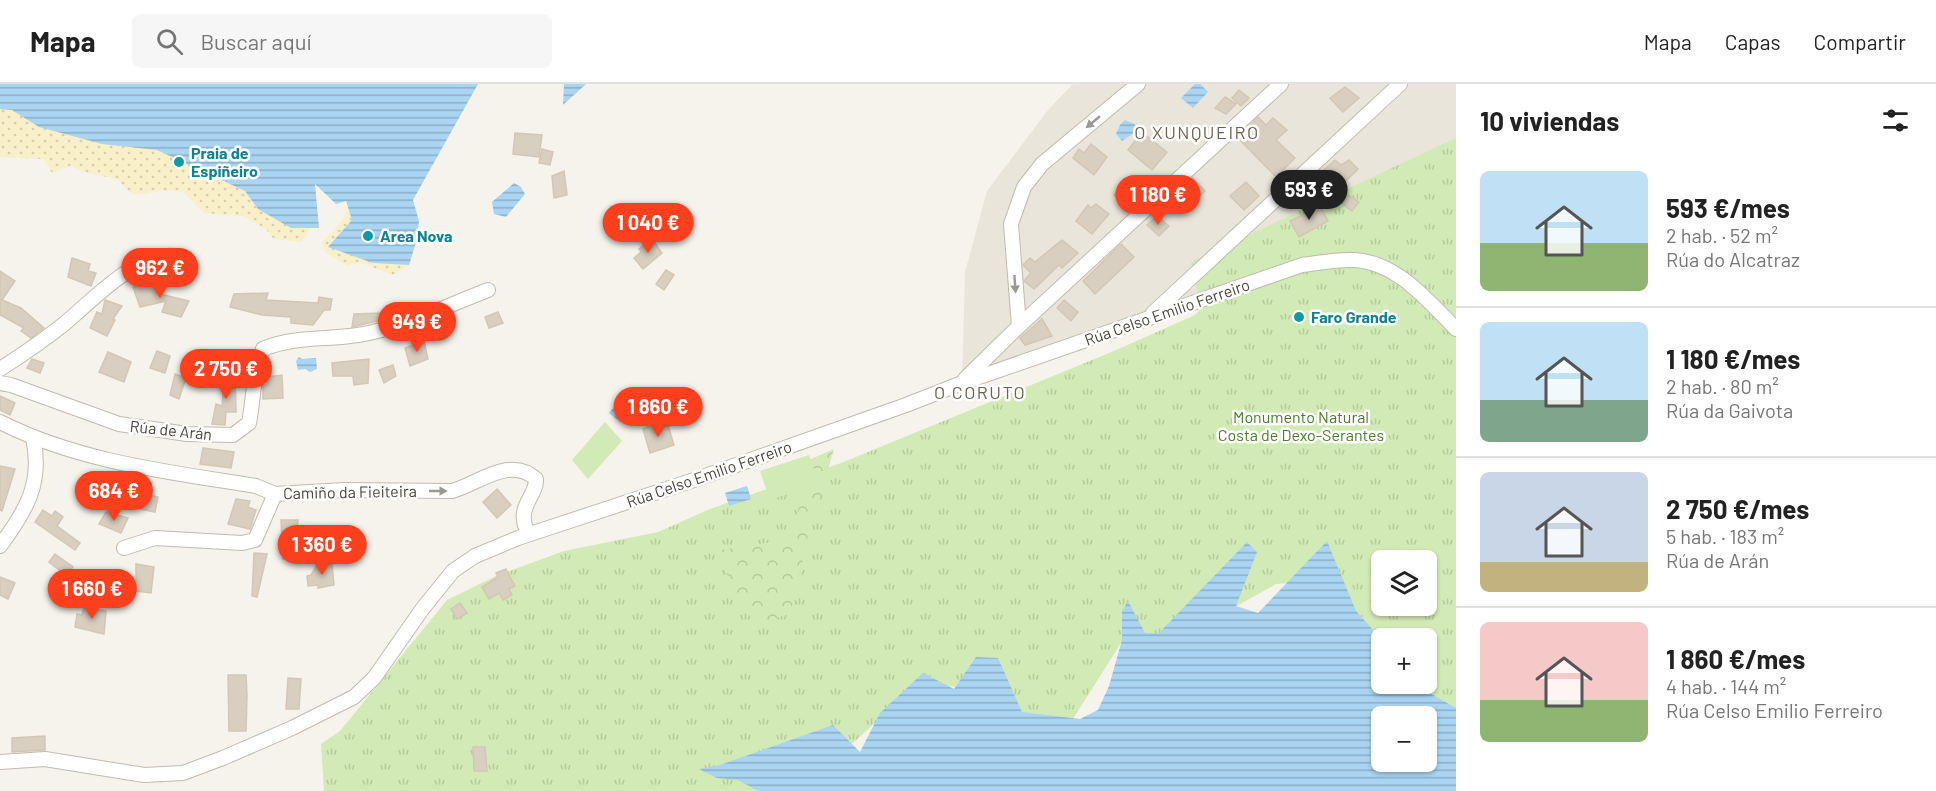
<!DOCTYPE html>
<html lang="es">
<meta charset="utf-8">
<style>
body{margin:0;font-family:Barlow,sans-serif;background:#f6f6f6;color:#222;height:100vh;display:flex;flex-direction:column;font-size:22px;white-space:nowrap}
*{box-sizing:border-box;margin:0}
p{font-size:20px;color:#767676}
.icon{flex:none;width:33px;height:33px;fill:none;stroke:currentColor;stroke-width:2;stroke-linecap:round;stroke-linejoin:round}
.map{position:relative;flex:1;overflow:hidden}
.side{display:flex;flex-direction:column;background:#fff;width:480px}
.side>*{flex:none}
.fabs{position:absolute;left:1371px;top:466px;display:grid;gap:12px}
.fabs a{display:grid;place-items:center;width:66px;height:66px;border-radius:9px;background:#fff;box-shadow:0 2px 4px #0004;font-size:30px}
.price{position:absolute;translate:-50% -51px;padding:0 14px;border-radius:21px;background:#fc3f1d;color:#fff;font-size:20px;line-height:39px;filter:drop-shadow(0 2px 3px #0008)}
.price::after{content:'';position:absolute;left:50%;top:36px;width:18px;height:14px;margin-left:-9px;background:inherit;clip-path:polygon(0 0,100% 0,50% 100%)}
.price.on{background:#222;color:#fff}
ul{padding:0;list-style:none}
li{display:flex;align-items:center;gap:18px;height:150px;padding:0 24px}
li+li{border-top:2px solid #e0e0e0}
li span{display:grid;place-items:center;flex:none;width:168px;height:120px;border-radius:9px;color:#555}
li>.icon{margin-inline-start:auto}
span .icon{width:72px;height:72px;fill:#fffc;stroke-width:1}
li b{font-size:26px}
h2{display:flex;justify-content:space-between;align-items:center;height:72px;padding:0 24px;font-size:26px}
header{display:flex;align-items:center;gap:36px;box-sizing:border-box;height:84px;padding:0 30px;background:#fff;border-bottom:2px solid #e0e0e0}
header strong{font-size:28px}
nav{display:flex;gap:33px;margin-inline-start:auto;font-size:21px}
.search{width:420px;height:54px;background:#f6f6f6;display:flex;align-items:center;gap:15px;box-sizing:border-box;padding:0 21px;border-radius:9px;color:#767676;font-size:22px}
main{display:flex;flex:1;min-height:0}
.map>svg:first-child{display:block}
</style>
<header>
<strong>Mapa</strong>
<div class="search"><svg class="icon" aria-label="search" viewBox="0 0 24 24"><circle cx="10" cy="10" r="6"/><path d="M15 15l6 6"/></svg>Buscar aquí</div>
<nav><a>Mapa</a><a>Capas</a><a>Compartir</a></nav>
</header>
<main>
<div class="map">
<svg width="1456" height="707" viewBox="0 0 1456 707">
<defs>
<pattern id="grass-tufts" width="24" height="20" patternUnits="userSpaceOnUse" patternTransform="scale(1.5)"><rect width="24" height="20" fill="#d2eab5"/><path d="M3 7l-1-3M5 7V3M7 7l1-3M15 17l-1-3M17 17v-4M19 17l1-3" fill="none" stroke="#b6ca9c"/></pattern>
<pattern id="forest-crowns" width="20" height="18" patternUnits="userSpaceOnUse" patternTransform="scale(1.5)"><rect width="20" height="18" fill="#d2eab5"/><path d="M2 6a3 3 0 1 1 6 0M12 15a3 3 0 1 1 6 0" fill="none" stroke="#b6ca9c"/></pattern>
<pattern id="sand-dots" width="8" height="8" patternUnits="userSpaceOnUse" patternTransform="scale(1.5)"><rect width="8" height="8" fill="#f9efc9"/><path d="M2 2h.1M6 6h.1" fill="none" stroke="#d7cead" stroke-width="1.8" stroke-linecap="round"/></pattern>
<pattern id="water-rules" width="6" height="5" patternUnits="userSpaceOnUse" patternTransform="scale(1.5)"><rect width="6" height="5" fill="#a9d4f2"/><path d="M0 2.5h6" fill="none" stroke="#8caec5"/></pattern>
</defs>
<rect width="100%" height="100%" fill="#f6f3ec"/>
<path fill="#eae5da" d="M 1073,0 L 1456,0 L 1456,61 L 1343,164 L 962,299 L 965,188 L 987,107 L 1048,26 Z"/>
<path fill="url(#grass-tufts)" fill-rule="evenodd" d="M 1456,54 L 1456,644 L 1396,600 L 1426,600 L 1426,555 L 1382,555 L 1381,582 L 1301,498 L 1276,500 L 1212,536 L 1121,559 L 1071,638 L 1013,631 L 970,604 L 924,600 L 897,619 L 853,659 L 811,665 L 779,707 L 324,707 L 321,660 L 340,647 L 447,516 L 496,492 L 564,467 L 658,448 L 710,425 L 841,379 L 1114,267 L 1195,231 L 1199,227 L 1200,220 L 1191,178 ZM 1382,477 L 1426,477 L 1426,522 L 1382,522 Z"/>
<path fill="url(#forest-crowns)" d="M 834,365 L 810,447 L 790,530 L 754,540 L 715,467 L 791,455 L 811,375 Z"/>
<g fill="url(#sand-dots)">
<path d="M 0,0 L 313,120 C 314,133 311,149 301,158 L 274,155 L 266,145 L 242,132 L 204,129 L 183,108 C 175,107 166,106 159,107 C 136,111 132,115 118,95 L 87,89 L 70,82 L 52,89 L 44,75 L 0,73 Z"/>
<path d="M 362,108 L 411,170 L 409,181 L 393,191 L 359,178 L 348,182 L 325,168 L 322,158 L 335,145 Z"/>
</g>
<g fill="#d2eab5">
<path d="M 605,338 L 622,357 L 588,395 L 572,376 Z"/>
<path d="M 809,371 L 819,399 L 770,416 L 760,387 Z"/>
</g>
<g fill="url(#water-rules)" fill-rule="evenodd">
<path d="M 0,0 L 478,0 L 413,116 L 419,137 L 415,162 L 409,181 L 373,179 L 328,163 L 352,136 L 346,117 L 336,120 L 315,100 L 319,144 L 291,144 L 258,125 L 245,107 L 157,66 L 102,60 L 39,43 L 12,26 L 0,25 Z"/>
<path d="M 564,0 L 586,0 L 563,21 Z"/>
<path d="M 1195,0 L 1200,0 L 1208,8 L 1193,24 L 1181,14 Z"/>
<path d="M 1125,36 L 1135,40 L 1134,49 L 1122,57 L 1116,50 L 1120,41 Z"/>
<path d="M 514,99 L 521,103 L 525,110 L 506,133 L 494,130 L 492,118 Z"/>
<path d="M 299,273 L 302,275 L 316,274 L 317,285 L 310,288 L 305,285 L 298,286 L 296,277 Z"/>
<path d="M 624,310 L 635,318 L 620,338 L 609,329 Z"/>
<path d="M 747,402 L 751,415 L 729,422 L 725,409 Z"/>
<path d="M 1327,457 L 1356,527 L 1381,555 L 1382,600 L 1420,600 L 1426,607 L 1456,624 L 1456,707 L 758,707 L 738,696 L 717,694 L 699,685 L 720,681 L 833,641 L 860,668 L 880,629 L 923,589 L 954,605 L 976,573 L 998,574 L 1022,628 L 1080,635 L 1098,626 L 1109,602 L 1122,556 L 1122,527 L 1128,517 L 1145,549 L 1159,549 L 1247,458 L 1257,468 L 1236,522 L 1258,529 ZM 1382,633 L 1426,633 L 1426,678 L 1382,678 Z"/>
</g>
<g fill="#d8cfc1" stroke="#d3c7b4" stroke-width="1.5">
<path d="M 1345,3 L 1359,14 L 1343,28 L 1330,14 Z"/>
<path d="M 1239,6 L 1249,14 L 1241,22 L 1232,14 Z"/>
<path d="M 1225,13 L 1236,20 L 1226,30 L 1215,24 Z"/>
<path d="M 1258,33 L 1266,41 L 1273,34 L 1287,46 L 1276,56 L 1295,74 L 1276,93 L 1238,54 Z"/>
<path d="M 1142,48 L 1167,68 L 1152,86 L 1128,66 Z"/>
<path d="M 515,49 L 542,51 L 539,73 L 513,70 Z"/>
<path d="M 1091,60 L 1107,73 L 1094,91 L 1073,74 L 1079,65 L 1084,69 Z"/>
<path d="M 542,65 L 553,68 L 550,81 L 539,79 Z"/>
<path d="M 1335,76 L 1341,81 L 1349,76 L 1358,85 L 1338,105 L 1359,118 L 1352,127 L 1345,122 L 1319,90 Z"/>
<path d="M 564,87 L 567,111 L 554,114 L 552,92 Z"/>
<path d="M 1132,92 L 1144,103 L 1126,122 L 1114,111 Z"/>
<path d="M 1193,94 L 1205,107 L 1190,121 L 1177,108 Z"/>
<path d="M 1246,98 L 1259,112 L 1244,126 L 1230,112 Z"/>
<path d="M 1096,120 L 1109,130 L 1092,150 L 1076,137 L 1088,121 L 1091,124 Z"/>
<path d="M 1320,122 L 1328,137 L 1299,153 L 1290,137 Z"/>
<path d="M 1157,132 L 1169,142 L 1159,152 L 1147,141 Z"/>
<path d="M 652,155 L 662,169 L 643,185 L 634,174 L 641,168 L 639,165 Z"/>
<path d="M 1062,156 L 1078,169 L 1062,184 L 1059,181 L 1034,205 L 1024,197 L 1031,189 L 1023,181 L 1030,174 L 1035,178 Z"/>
<path d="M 1121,160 L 1134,173 L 1095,210 L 1083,197 Z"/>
<path d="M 72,174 L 90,180 L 88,187 L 96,189 L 91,202 L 68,193 Z"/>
<path d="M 666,186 L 674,191 L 664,206 L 656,200 Z"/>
<path d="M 0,187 L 15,197 L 2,216 L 21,224 L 44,244 L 31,254 L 21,247 L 24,244 L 0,231 Z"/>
<path d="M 156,198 L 160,210 L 189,217 L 181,233 L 162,228 L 166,217 L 140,223 L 133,203 Z"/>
<path d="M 268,209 L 266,216 L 318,219 L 319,213 L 332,215 L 330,226 L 324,226 L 313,241 L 291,239 L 291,233 L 262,231 L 230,223 L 234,210 Z"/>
<path d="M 105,216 L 122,222 L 113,235 L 115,236 L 107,252 L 90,244 L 97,228 L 102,230 Z"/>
<path d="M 1064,216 L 1078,228 L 1071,237 L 1057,224 Z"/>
<path d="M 498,228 L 503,239 L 489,244 L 485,233 Z"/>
<path d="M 382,229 L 382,236 L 352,243 L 354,230 Z"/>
<path d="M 1042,235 L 1052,252 L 1025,261 L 1020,254 Z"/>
<path d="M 424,257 L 428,275 L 410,282 L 405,264 Z"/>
<path d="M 157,267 L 170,272 L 165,289 L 150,284 Z"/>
<path d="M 108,268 L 131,278 L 124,298 L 99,288 Z"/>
<path d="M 32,275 L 44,279 L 40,289 L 27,284 Z"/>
<path d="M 369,275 L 368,299 L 354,301 L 353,292 L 333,292 L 332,279 Z"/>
<path d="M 393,281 L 396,292 L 384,299 L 379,286 Z"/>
<path d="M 225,288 L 235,288 L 236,328 L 226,328 L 225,341 L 212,340 L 216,320 L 222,322 Z"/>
<path d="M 175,290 L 186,294 L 179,315 L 170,311 Z"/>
<path d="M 282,291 L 283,314 L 263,315 L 263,301 L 267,301 L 267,293 Z"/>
<path d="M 0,312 L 15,319 L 10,331 L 0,326 Z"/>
<path d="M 656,339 L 658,344 L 668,341 L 674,361 L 650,369 L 643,345 Z"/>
<path d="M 203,364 L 234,368 L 231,384 L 200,380 Z"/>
<path d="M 0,382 L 15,385 L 2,427 L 0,426 Z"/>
<path d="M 497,405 L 511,421 L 497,434 L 483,418 Z"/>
<path d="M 137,408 L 158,413 L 155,428 L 135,424 Z"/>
<path d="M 236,415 L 250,417 L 248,423 L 256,426 L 250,445 L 228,440 Z"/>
<path d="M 43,426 L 52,432 L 55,427 L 63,433 L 57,442 L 80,459 L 75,466 L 35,438 Z"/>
<path d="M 106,428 L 128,434 L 121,449 L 99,440 Z"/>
<path d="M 281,436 L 298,436 L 295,463 L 314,461 L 315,468 L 283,475 Z"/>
<path d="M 254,469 L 267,470 L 257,513 L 252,512 Z"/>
<path d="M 55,470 L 73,483 L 66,491 L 49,478 Z"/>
<path d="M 329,477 L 329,481 L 332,481 L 334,501 L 318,504 L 318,501 L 308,502 L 307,492 L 311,491 L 317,481 Z"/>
<path d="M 136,480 L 154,483 L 151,509 L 136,507 Z"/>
<path d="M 506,485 L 515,502 L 509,505 L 512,511 L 503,516 L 499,509 L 489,515 L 482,503 L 498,493 L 496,489 Z"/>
<path d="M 0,493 L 15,499 L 8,515 L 0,511 Z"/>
<path d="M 460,519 L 467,529 L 457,535 L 451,525 Z"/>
<path d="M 84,523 L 106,527 L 104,550 L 75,543 L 77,530 L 82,531 Z"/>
<path d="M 228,591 L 246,591 L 247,612 L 246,647 L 229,647 Z"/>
<path d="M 288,594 L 301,595 L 299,625 L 286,625 Z"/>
<path d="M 45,652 L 45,666 L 12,668 L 12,654 Z"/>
<path d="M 473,663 L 485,663 L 487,687 L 474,687 Z"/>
</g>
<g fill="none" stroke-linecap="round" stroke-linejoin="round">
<defs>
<g id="street">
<path d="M 1153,229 L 1400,0"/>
<path d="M 1019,242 L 1011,140 L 1024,103 L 1042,80 L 1138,0"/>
<path d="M 0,285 C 22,271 44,256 64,240 C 92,217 141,163 180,173"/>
<path d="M 965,295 L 1019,242 L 1281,0"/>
<path d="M 0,299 L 11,301 L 119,340 L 187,350 L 233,351 L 249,339 C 254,312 253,290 263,265 C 294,252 326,256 358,251 C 403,244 446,222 488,206"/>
<path d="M 0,338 C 79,378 169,388 256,402 L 275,410 L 345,406 L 452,407 C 478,400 510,371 536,395 C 537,409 521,421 524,436 C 524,441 527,446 529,450"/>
<path d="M 0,462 C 26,427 43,399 33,354"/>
<path d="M 124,464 L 155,454 L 242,459 L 255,456 L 275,410"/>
<path d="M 0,678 L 45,675 L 144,691 L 183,689 L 223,674 L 292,644 L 354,613 L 374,594 L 423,524 L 453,487 L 475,472 L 518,454 L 691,397 L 906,321 L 962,299 L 1302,181 C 1319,179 1337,175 1354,176 C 1397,178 1428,217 1456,245"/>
</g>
</defs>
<use href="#street" stroke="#c2bbae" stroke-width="16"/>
<use href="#street" stroke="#fff" stroke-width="14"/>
</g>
<defs><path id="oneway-solid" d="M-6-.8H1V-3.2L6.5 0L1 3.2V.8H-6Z" transform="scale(1.5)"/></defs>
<g fill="#9c9892">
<use href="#oneway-solid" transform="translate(1093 38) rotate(140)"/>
<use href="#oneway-solid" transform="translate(1015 200) rotate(86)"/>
<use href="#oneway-solid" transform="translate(438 407)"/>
</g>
<g fill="#0f9aa8" stroke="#fff" stroke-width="2">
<circle cx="179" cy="78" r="6"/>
<circle cx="368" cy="152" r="6"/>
<circle cx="1299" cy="233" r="6"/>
</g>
<g text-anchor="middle" stroke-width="5" stroke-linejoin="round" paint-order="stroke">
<g font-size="16" font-weight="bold" fill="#0d838f" stroke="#fff" text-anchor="start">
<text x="191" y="75">Praia de<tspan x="191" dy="18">Espiñeiro</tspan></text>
<text x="380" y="158">Area Nova</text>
<text x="1311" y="239">Faro Grande</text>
</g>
<g font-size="16" fill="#4b4439" stroke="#fff">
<text transform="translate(1167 228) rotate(-19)" y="6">Rúa Celso Emilio Ferreiro</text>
<text transform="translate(171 346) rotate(6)" y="6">Rúa de Arán</text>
<text transform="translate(709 390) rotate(-19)" y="6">Rúa Celso Emilio Ferreiro</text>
<text transform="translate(350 408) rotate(-1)" y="6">Camiño da Fieiteira</text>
</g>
<g font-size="16" fill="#4a7f2a" stroke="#fff">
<text x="1301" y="339">Monumento Natural<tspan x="1301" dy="18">Costa de Dexo-Serantes</tspan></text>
</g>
<g font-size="18" letter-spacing="1.5" fill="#6e6250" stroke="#fff">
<text x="1197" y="55">O XUNQUEIRO</text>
<text x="980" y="315">O CORUTO</text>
</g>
</g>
</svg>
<div class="fabs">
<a><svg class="icon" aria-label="layers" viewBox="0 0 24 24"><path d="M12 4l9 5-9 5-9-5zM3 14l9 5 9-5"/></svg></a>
<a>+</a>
<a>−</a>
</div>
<b class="price on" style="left:1309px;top:137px">593 €</b>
<b class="price" style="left:1158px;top:142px">1 180 €</b>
<b class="price" style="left:648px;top:170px">1 040 €</b>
<b class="price" style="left:160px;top:215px">962 €</b>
<b class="price" style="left:417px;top:269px">949 €</b>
<b class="price" style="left:226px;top:316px">2 750 €</b>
<b class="price" style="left:658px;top:354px">1 860 €</b>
<b class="price" style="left:114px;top:438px">684 €</b>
<b class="price" style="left:322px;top:492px">1 360 €</b>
<b class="price" style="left:92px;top:536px">1 660 €</b>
</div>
<section class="side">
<h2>10 viviendas<svg class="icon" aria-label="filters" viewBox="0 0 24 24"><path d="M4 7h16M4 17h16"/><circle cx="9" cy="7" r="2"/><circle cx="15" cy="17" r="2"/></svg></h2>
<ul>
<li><span style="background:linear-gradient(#bfe0f5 60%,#8fb573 0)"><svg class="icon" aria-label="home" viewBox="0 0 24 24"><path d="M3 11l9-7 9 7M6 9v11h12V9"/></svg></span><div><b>593 €/mes</b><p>2 hab. · 52 m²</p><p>Rúa do Alcatraz</p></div></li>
<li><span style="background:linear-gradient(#bfe0f5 65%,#7fa58c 0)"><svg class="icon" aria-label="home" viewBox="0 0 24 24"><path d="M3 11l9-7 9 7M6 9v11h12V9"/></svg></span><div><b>1 180 €/mes</b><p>2 hab. · 80 m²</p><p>Rúa da Gaivota</p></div></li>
<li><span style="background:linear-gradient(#c9d6e8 75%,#c2b280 0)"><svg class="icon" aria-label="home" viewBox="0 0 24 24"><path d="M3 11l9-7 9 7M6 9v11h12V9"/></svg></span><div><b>2 750 €/mes</b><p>5 hab. · 183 m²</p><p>Rúa de Arán</p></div></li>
<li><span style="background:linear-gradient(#f6c9c9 65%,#8fb573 0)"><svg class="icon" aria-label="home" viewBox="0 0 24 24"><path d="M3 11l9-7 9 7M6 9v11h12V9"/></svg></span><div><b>1 860 €/mes</b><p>4 hab. · 144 m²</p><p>Rúa Celso Emilio Ferreiro</p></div></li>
</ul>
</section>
</main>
